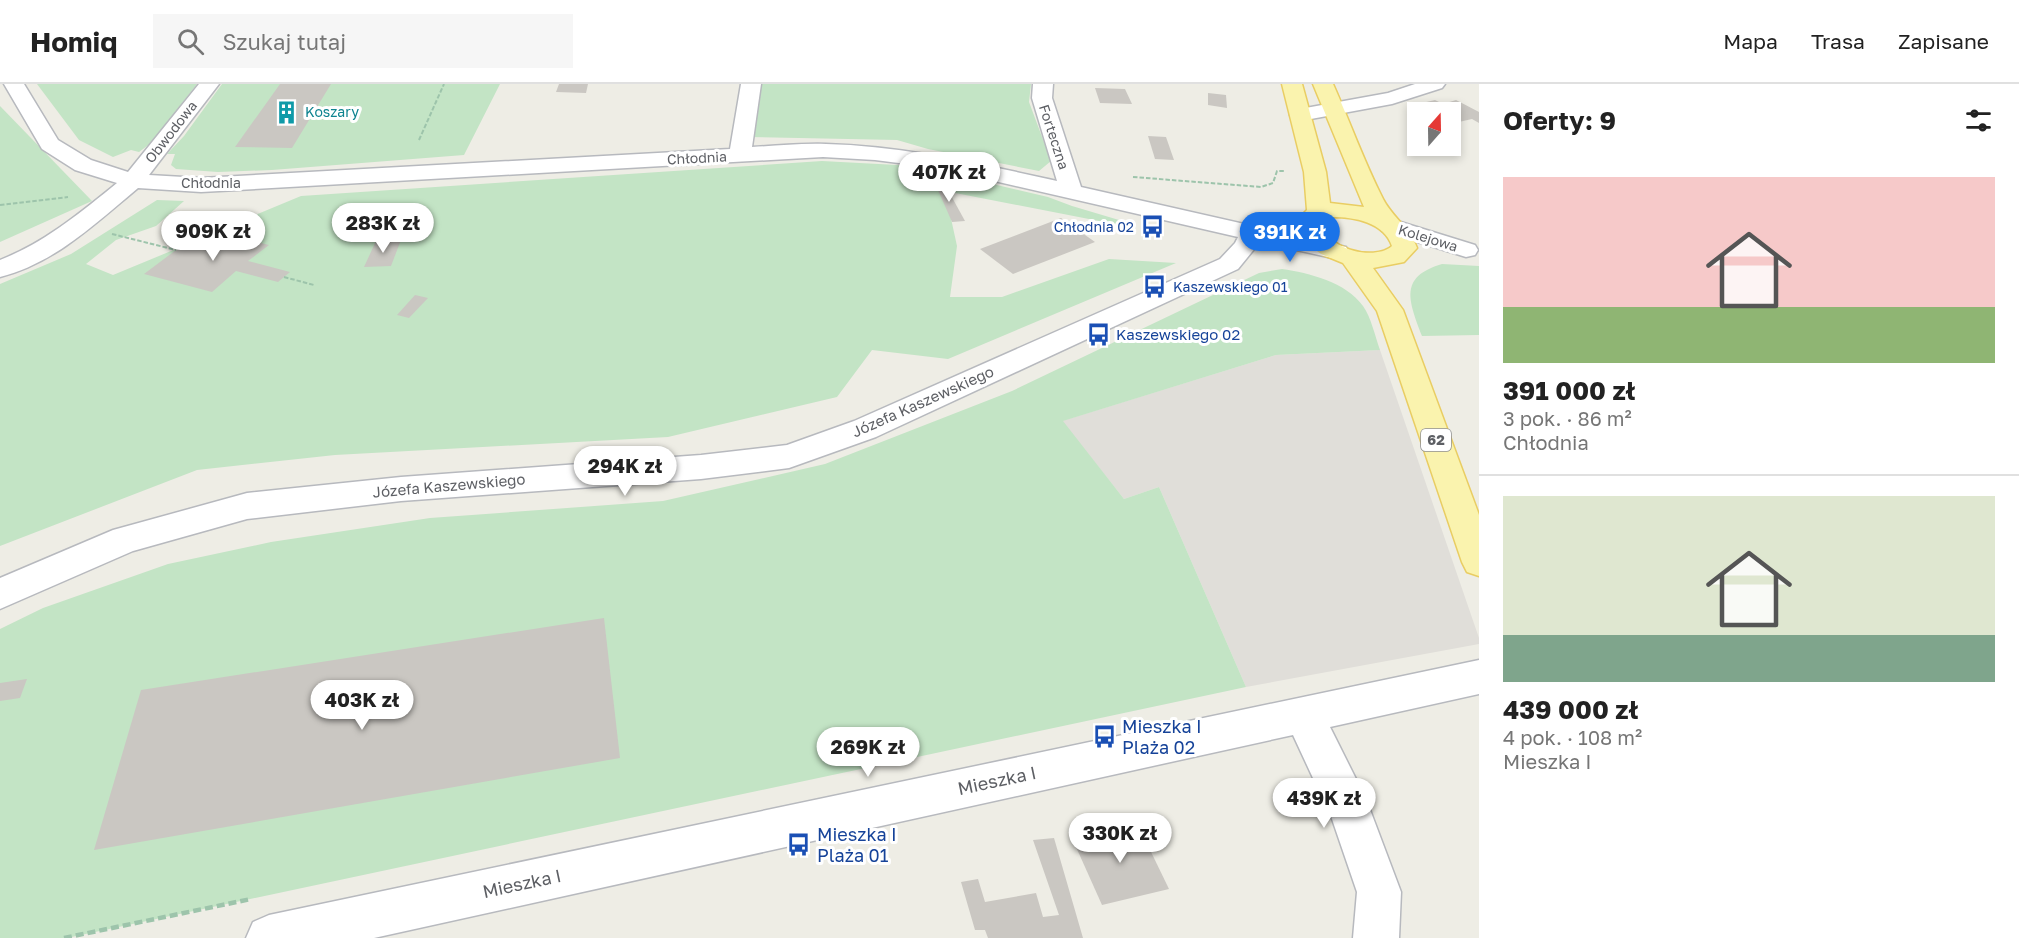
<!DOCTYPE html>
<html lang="pl">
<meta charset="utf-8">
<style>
body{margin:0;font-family:"Golos Text",sans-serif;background:#f6f6f6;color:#222;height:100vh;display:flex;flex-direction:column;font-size:22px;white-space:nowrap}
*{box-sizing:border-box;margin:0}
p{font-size:20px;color:#767676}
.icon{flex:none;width:33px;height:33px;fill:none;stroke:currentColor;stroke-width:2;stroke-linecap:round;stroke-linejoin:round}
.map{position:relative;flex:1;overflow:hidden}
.side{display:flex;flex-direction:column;background:#fff;width:540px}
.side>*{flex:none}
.needle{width:39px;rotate:20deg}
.controls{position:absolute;left:1407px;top:18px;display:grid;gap:12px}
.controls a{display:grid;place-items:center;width:54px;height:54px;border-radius:0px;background:#fff;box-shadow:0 3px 9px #0003;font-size:30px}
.price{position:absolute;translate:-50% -51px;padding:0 14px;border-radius:21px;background:#fff;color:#222;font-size:20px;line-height:39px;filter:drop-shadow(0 2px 3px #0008)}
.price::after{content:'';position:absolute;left:50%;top:36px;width:18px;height:14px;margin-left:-9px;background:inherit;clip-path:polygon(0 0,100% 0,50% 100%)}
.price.on{background:#1a73e8;color:#fff}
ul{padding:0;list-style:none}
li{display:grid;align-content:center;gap:12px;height:318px;padding:0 24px}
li+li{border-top:2px solid #e0e0e0}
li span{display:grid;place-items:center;height:186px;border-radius:0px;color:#555}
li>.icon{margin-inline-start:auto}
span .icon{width:108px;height:108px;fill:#fffc;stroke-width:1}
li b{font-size:26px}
h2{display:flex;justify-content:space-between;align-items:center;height:72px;padding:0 24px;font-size:26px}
header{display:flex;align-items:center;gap:36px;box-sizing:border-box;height:84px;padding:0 30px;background:#fff;border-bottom:2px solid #e0e0e0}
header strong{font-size:28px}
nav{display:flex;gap:33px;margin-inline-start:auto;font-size:21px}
.search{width:420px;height:54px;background:#f6f6f6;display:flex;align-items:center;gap:15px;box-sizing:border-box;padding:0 21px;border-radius:0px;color:#767676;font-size:22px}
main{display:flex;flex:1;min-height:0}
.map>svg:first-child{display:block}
</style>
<header>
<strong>Homiq</strong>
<div class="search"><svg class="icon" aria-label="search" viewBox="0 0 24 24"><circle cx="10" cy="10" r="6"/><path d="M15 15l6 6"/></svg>Szukaj tutaj</div>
<nav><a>Mapa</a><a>Trasa</a><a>Zapisane</a></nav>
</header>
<main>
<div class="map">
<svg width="1479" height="854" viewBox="0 0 1479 854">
<rect width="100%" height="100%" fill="#eeede5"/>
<path fill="#e0ded9" d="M 1380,266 L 1479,554 L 1479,560 L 1246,603 L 1159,403 L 1124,415 L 1062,337 L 1276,271 Z"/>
<g fill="#c3e4c5">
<path d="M 37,0 L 197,0 L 151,59 L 139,68 L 131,66 L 113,73 L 79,56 Z"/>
<path d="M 222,0 L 500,0 L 464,71 L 272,86 L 218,88 L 176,85 L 171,81 L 175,70 L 167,70 L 184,52 Z"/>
<path d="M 759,0 L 1031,0 L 1029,18 L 1051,77 L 1039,87 L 928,65 L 897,56 L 749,53 Z"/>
<path d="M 0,22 L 92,117 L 0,158 Z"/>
<path d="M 822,77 L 916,82 L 1048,113 L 1072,122 L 1119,136 L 1135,144 L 945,107 L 957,162 L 950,213 L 1002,213 L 1109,175 L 1176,179 L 948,275 L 872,266 L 837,313 L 668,353 L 335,371 L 197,386 L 0,462 L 0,200 L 71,170 L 157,116 L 184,117 L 156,142 L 116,156 L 86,180 L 113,191 L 188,160 L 198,128 L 253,132 L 301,112 Z"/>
<path d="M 1442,180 L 1479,182 L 1479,251 L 1422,252 C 1409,217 1398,193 1442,180 Z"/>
<path d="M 1282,185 C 1309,189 1346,198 1363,222 C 1371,233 1375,252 1380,266 L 1276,271 L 1063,337 L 1124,415 L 1159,403 L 1246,603 L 67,854 L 0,854 L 0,545 L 43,524 L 168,480 L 271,458 L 430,434 L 663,417 L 825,380 L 1012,307 L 1259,189 Z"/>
</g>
<g fill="#cac7c2">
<path d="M 280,0 L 331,0 L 292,64 L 235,63 Z"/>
<path d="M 559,0 L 588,0 L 586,9 L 556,8 Z"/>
<path d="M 1095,4 L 1125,5 L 1132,20 L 1100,19 Z"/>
<path d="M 1208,9 L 1226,11 L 1227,24 L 1208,21 Z"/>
<path d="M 1435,16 L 1443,20 L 1456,16 L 1479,28 L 1479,39 L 1472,35 L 1450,40 L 1450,28 L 1440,28 L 1422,19 Z"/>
<path d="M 1148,52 L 1166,53 L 1174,76 L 1155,75 Z"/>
<path d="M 934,97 L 943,97 L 965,137 L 952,138 Z"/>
<path d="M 1061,134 L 1095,158 L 1013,190 L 980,165 Z"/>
<path d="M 204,145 L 269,161 L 248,177 L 290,188 L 278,198 L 236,187 L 212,208 L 144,190 Z"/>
<path d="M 401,156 L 391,182 L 364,183 L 376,157 Z"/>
<path d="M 415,211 L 428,214 L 409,234 L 397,231 Z"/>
<path d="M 604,534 L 620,674 L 94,766 L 141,606 Z"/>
<path d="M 27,595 L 20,614 L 0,617 L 0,599 Z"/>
<path d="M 1137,739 L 1169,805 L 1102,821 L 1072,754 Z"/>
<path d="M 1054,754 L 1083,854 L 988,854 L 985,846 L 975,846 L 961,798 L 978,795 L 985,818 L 1036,809 L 1043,833 L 1059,831 L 1033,756 Z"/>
</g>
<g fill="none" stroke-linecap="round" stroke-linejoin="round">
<defs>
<g id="minor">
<path d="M 4,0 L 24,0 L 58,56 L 91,76 L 128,88 L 199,0 L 219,0 L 149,91 L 201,94 L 730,65 L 741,0 L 761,0 L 752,63 C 776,62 801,59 826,60 C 905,62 980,80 1057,97 L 1032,14 L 1033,0 L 1053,0 L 1052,14 L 1081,103 L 1337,161 L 1346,163 L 1349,168 L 1346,173 L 1337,175 L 1260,158 L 1238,185 L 876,353 L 789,384 L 701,395 L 401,417 L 247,435 L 133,467 L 0,525 L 0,494 L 113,446 L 247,409 L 401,393 L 701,371 L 787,361 L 854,337 L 1220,175 L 1235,159 L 1238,153 L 938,84 L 875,76 L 823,73 L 201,108 L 138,104 C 96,139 55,179 0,193 L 0,176 C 44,159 80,129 117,99 L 75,86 L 42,65 Z"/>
<path d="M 1415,0 L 1445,0 L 1442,4 L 1392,20 L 1300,37 L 1293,35 L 1290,31 L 1293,27 L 1300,25 L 1388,9 Z"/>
<path d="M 1391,135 L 1475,161 L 1478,166 L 1475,171 L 1466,173 L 1382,147 L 1379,142 L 1382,137 Z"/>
<path d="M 1479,576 L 1479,610 L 1330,643 L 1366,715 L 1401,808 L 1399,854 L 1353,854 L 1357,808 L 1332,735 L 1293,651 L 374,854 L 246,854 L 253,838 L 269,831 Z"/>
</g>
<path id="major" d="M 1282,0 L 1302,0 L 1326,88 L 1330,119 L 1364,123 L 1313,0 L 1333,0 C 1350,38 1364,78 1383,115 C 1393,134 1410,144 1417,164 L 1404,178 L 1373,184 L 1403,226 L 1479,431 L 1479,492 L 1467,488 L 1462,478 L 1377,227 L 1343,179 L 1321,170 L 1309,161 L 1299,145 L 1300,133 L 1307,126 L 1304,88 ZM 1332,133 C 1354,133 1384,138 1392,162 C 1374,178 1321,164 1324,137 Z"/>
</defs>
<use href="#minor" stroke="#b7b9be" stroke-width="3"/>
<use href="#major" stroke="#e9cd63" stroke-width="3"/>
<g stroke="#9dc4ab" stroke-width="2" stroke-dasharray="4.5 2" stroke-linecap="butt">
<path d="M 419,56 L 444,0"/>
<path d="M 1133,93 L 1261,103 L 1273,99 L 1277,87 L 1285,87"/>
<path d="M 0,121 L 68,113"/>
<path d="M 112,150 L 176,166"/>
<path d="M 284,193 L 314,201"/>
</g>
<path stroke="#9dc4ab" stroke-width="4.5" stroke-dasharray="8 4" stroke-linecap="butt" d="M 64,854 L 251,815"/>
<use href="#minor" fill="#fff" fill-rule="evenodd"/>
<use href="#major" fill="#faf3ae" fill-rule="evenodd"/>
</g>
<defs>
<symbol id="building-bare" viewBox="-9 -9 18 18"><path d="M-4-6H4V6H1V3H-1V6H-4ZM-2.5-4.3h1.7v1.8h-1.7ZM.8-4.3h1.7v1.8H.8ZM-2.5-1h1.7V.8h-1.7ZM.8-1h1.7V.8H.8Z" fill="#0f9aa8" stroke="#fff" stroke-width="2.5" paint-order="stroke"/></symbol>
<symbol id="bus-bare" viewBox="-9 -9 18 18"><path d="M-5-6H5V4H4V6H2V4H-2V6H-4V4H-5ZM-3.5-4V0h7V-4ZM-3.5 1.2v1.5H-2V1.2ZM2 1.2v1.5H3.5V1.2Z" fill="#1a4fb4" stroke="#fff" stroke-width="2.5" paint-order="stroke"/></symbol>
</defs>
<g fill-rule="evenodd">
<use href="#building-bare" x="270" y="12" width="33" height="33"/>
<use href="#bus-bare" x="1136" y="126" width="33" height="33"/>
<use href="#bus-bare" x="1138" y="186" width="33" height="33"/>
<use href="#bus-bare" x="1082" y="234" width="33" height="33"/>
<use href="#bus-bare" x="1088" y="636" width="33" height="33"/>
<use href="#bus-bare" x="782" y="744" width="33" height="33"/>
</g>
<g text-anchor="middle" stroke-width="6" stroke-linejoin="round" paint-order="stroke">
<g font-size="14" fill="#0d838f" stroke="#fff" text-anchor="start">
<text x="305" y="33">Koszary</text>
</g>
<g font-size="14" fill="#5d5f64" stroke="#fff">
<text transform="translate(171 48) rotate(-52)" y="5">Obwodowa</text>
<text transform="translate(1054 53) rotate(72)" y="5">Forteczna</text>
<text transform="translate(697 74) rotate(-3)" y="5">Chłodnia</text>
<text x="211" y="104">Chłodnia</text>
<text transform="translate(1428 154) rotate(17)" y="5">Kolejowa</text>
</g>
<g font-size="14" fill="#164399" stroke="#fff" text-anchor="end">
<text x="1134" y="148">Chłodnia 02</text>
<text x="1173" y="208" text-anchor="start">Kaszewskiego 01</text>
</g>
<rect fill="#fff" stroke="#8e8f92" stroke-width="1.5" x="1421" y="345" width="30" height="22" rx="4.5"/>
<g font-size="14" font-weight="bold" fill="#5d5f64">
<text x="1436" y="361">62</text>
</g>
<g font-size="15" fill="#164399" stroke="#fff" text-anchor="start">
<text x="1116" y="256">Kaszewskiego 02</text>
</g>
<g font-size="15" fill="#5d5f64" stroke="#fff">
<text transform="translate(923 318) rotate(-24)" y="5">Józefa Kaszewskiego</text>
<text transform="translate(449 402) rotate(-5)" y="5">Józefa Kaszewskiego</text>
</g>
<g font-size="18" fill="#164399" stroke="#fff" text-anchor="start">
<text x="1122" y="649">Mieszka I<tspan x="1122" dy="21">Plaża 02</tspan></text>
<text x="817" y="757">Mieszka I<tspan x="817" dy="21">Plaża 01</tspan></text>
</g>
<g font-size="18" fill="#5d5f64" stroke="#fff">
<text transform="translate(997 697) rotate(-12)" y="6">Mieszka I</text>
<text transform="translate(522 800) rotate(-12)" y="6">Mieszka I</text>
</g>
</g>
</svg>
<div class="controls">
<a><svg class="needle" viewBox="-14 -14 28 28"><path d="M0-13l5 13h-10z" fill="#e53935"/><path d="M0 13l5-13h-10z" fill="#767676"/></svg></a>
</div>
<b class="price" style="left:949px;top:119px">407K zł</b>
<b class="price" style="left:383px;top:170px">283K zł</b>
<b class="price" style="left:213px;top:178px">909K zł</b>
<b class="price on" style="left:1290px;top:179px">391K zł</b>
<b class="price" style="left:625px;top:413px">294K zł</b>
<b class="price" style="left:362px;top:647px">403K zł</b>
<b class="price" style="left:868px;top:694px">269K zł</b>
<b class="price" style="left:1324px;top:745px">439K zł</b>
<b class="price" style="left:1120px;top:780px">330K zł</b>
</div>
<section class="side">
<h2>Oferty: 9<svg class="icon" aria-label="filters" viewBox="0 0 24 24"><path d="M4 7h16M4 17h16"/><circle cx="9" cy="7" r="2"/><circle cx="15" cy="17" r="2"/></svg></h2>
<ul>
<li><span style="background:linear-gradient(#f6c9c9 70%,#8fb573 0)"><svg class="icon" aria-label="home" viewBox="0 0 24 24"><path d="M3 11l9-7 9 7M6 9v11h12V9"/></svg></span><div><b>391 000 zł</b><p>3 pok. · 86 m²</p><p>Chłodnia</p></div></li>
<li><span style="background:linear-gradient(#dfe7d0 75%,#7fa58c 0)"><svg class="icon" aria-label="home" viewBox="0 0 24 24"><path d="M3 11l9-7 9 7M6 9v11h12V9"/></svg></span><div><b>439 000 zł</b><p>4 pok. · 108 m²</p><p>Mieszka I</p></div></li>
</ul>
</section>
</main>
